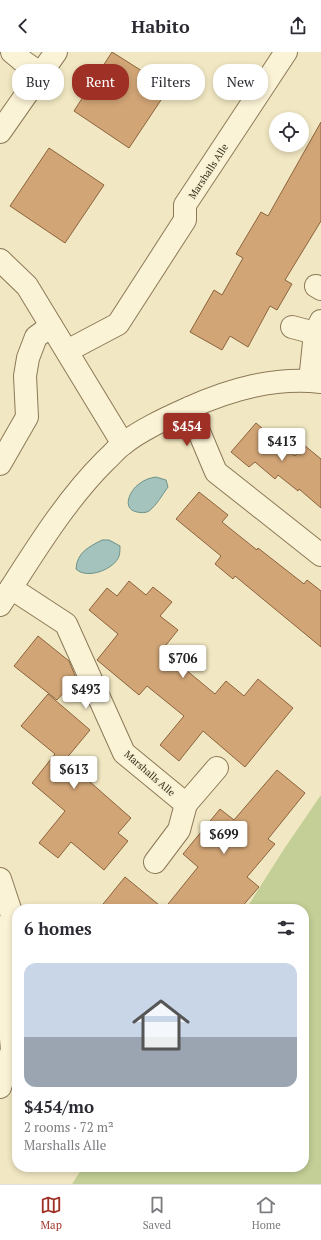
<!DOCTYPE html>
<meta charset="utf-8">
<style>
body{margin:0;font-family:"PT Serif",serif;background:#f7f7f7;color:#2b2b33;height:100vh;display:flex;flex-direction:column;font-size:15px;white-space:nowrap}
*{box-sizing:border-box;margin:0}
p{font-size:13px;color:#7c7c81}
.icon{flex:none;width:22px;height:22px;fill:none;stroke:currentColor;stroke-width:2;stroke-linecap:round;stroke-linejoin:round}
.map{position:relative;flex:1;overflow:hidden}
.panel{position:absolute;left:12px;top:852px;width:297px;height:268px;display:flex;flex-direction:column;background:#fff;border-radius:16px;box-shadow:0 2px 6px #0003}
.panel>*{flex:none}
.hud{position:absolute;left:12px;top:12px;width:297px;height:36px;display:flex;gap:8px}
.fabs{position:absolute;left:269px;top:60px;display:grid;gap:8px}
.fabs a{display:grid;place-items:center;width:40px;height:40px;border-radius:50%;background:#fff;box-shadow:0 2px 6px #0003;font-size:20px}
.price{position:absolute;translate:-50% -34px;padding:0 9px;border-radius:4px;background:#fff;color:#222;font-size:13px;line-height:26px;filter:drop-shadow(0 1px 2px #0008)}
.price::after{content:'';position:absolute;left:50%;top:24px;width:12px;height:9px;margin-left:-6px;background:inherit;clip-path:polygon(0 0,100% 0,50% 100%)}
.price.active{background:#9e3025;color:#fff}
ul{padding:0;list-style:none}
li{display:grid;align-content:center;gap:8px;height:212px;padding:0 12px}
li span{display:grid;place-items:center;height:124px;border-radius:12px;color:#555}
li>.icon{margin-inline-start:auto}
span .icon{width:72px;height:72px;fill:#fffc;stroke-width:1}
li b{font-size:17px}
h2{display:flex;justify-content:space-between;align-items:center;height:48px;padding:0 12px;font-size:17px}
.chip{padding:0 14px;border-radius:16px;background:#fff;box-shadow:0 2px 6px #0003;font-size:14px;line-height:36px}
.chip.active{background:#9e3025;color:#fff}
header{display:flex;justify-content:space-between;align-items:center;height:52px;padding:0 12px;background:#fff;font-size:18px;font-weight:800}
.tabs{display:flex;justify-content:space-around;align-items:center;height:56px;border-top:1px solid #e1e1e2;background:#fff;font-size:11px;color:#7c7c81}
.tabs a{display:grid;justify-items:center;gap:2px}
.tabs .active{color:#9e3025}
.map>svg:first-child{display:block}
</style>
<header><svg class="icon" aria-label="back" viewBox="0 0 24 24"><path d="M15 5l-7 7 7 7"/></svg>Habito<svg class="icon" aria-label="share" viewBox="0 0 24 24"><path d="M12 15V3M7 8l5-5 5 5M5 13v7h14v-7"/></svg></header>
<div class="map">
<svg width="321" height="1132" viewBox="0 0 321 1132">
<rect width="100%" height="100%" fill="#f1e7c2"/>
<path fill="#c3cf96" d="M 321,743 L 321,1132 L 72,1132 L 83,1115 L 304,1115 L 304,857 L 246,857 L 284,797 Z"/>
<g fill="#a5c3bd" stroke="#6b928c">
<path d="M 156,425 L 166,428 L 168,435 C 162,443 157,453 149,459 C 146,461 141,461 137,460 C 121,457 130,438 139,432 C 144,428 149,426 156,425 Z"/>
<path d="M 102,488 L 109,488 L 120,494 C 120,497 120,501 119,504 C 115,517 87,528 76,517 C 77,500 89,495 102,488 Z"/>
</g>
<g fill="#d1a576" stroke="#8c643d">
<path d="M 112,0 L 169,36 L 129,96 L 74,59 Z"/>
<path d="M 321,70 L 321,169 L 285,228 L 292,232 L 277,258 L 270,254 L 248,295 L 230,284 L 222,298 L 190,280 L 214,238 L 222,243 L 243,206 L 236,202 L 261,160 L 268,164 Z"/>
<path d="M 49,96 L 104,133 L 65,191 L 10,154 Z"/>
<path d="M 256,371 L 295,404 L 304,393 L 321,407 L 321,456 L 299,437 L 298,439 L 278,423 L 275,427 L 255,410 L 249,415 L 231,400 Z"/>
<path d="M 199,440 L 228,463 L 222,470 L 257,498 L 258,496 L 304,532 L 307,528 L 321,539 L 321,595 L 235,524 L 233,527 L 215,512 L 221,504 L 176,467 Z"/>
<path d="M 129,529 L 146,543 L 153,535 L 172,550 L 160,564 L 178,578 L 166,593 L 184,608 L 180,613 L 215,642 L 226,629 L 244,644 L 258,627 L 293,656 L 245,715 L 203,679 L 179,709 L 160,693 L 184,664 L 147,634 L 139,643 L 97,608 L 118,582 L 89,558 L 107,536 L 117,544 Z"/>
<path d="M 38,584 L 69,609 L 76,626 L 57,648 L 14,614 Z"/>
<path d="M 48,642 L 90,678 L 65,708 L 131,766 L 118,781 L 128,789 L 104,818 L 71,790 L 58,806 L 39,791 L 65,759 L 32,731 L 55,702 L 21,674 Z"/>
<path d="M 277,718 L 305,741 L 268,787 L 275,792 L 247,825 L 259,835 L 240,857 L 99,857 L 125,825 L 164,857 L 198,815 L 183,802 L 220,757 L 234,768 Z"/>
</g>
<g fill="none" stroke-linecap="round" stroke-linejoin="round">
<defs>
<g id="minor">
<path d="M 12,0 L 24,10 L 41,22"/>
<path d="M 0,80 L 56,0"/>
<path d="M 0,208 L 27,234 L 123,392"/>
<path d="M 316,234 L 321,237"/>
<path d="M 292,275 L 315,281"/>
<path d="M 67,299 L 118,272 L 185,168 L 185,153 L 286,0"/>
<path d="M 310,329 L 315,281 L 321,269"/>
<path d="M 189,356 L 216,420 L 321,503"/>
<path d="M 0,412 L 27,365 L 25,324 L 28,306 L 36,285 L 51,274"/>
<path d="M 11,536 L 66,572 L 124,701 L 186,752"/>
<path d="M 0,553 C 32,504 63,451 105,409 C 111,404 116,397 123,392 C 142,377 167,366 189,356 C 231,337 274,325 321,330"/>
<path d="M 155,810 L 179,778 L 186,752 L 217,716"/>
<path d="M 0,827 L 12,863 L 3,895 L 12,998 L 0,1035"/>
</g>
</defs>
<use href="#minor" stroke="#8c7958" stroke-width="24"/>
<use href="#minor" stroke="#fbf3d6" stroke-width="22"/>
</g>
<g text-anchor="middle" stroke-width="3" stroke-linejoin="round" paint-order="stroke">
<g font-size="10" fill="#3b2e1d" stroke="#f7f0d3">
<text transform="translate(208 119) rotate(-57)" y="4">Marshalls Alle</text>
<text transform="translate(150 721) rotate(41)" y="4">Marshalls Alle</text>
</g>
</g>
</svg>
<div class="fabs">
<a><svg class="icon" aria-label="locate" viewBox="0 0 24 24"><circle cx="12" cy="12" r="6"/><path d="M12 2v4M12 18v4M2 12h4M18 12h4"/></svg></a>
</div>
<b class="price active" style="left:187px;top:395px">$454</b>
<b class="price" style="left:282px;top:410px">$413</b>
<b class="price" style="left:183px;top:627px">$706</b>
<b class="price" style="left:86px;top:658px">$493</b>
<b class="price" style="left:74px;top:738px">$613</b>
<b class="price" style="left:224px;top:803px">$699</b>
<div class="hud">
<a class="chip">Buy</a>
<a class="chip active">Rent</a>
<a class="chip">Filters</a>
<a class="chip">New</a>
</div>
<section class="panel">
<h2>6 homes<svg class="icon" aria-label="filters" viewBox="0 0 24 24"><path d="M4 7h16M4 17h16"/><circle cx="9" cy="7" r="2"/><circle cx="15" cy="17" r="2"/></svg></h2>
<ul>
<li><span style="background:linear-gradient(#c9d6e8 60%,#9aa5b1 0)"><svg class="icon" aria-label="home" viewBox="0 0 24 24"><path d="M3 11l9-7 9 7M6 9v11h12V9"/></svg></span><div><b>$454/mo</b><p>2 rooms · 72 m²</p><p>Marshalls Alle</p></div></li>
</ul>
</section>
</div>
<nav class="tabs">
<a class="active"><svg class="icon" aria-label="map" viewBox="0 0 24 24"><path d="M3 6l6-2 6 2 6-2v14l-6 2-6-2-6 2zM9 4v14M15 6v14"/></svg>Map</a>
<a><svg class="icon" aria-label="saved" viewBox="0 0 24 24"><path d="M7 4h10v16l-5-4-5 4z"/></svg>Saved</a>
<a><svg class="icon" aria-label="home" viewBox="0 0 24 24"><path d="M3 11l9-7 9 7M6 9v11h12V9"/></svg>Home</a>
</nav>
